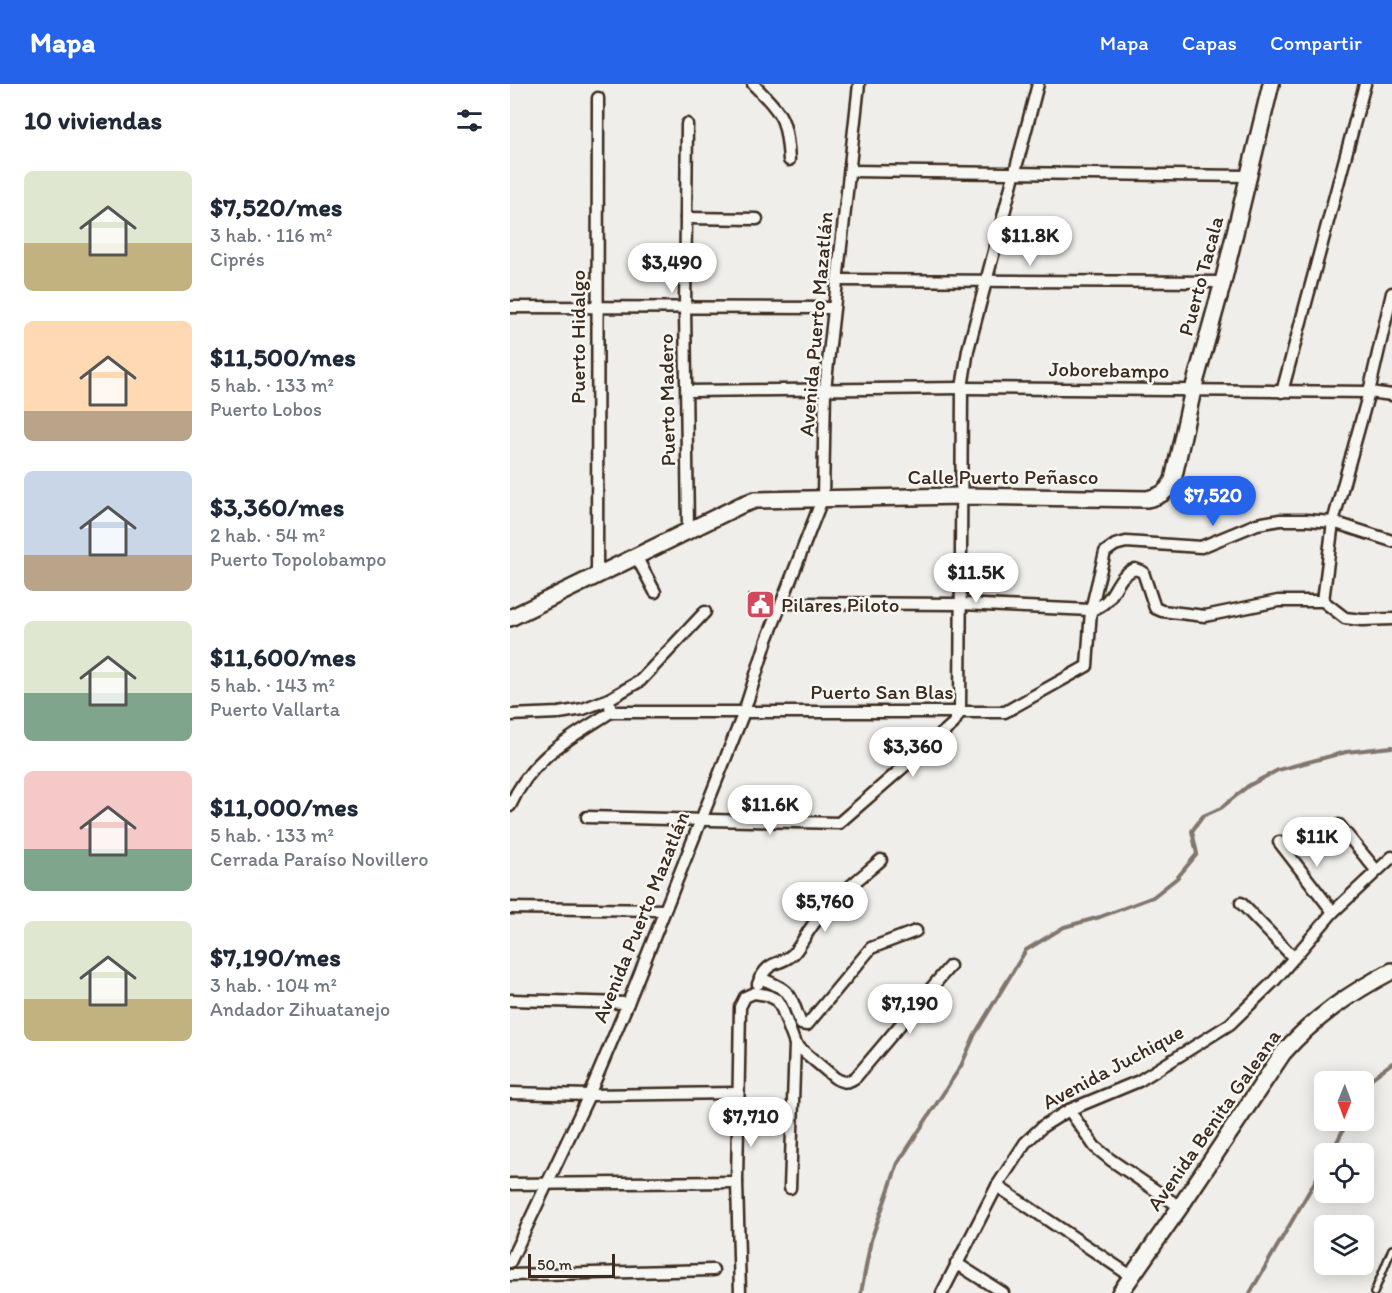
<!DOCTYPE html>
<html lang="es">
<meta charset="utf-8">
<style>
body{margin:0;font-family:Itim,sans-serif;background:#f6f6f7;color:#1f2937;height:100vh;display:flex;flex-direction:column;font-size:22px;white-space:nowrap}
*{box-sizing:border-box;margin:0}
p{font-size:20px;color:#747a83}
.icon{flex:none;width:33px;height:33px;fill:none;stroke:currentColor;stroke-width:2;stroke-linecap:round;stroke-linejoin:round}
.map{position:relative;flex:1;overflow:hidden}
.drawer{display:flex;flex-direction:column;background:#fff;width:510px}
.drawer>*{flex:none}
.needle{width:39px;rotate:181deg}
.buttons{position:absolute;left:804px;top:987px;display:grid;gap:12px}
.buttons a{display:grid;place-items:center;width:60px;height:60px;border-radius:9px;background:#fff;box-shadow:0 3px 15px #0003;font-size:30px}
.scale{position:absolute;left:18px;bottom:15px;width:87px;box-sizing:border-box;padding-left:6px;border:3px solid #3b2a1e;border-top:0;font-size:16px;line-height:21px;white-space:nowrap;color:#3b2a1e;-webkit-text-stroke:4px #f6f6f2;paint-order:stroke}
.price{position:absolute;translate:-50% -51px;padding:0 14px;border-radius:21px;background:#fff;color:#222;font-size:20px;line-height:39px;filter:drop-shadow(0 2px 3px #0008)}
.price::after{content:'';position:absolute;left:50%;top:36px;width:18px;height:14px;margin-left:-9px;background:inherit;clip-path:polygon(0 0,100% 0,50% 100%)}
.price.on{background:#2563eb;color:#fff}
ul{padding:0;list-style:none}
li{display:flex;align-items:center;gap:18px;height:150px;padding:0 24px}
li span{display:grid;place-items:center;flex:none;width:168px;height:120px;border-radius:9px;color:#555}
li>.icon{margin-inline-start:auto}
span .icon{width:72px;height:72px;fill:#fffc;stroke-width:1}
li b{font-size:26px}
h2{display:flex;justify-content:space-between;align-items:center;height:72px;padding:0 24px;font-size:26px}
header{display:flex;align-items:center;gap:36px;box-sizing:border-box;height:84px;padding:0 30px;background:#2563eb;color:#fff}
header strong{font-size:28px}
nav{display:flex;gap:33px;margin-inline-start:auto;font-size:21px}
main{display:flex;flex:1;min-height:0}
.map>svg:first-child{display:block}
</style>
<header>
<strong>Mapa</strong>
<nav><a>Mapa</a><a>Capas</a><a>Compartir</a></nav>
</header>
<main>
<section class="drawer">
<h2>10 viviendas<svg class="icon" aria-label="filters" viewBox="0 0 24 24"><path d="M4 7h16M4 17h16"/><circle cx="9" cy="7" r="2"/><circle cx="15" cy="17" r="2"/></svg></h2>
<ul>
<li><span style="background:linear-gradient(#dfe7d0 60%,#c2b280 0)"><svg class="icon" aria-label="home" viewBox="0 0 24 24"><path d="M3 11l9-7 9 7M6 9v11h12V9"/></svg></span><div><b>$7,520/mes</b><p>3 hab. · 116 m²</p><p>Ciprés</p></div></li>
<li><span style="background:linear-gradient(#ffd9b3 75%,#b9a48a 0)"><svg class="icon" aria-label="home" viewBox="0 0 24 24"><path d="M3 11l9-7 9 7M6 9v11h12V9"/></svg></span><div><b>$11,500/mes</b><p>5 hab. · 133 m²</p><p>Puerto Lobos</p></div></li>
<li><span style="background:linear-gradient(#c9d6e8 70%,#b9a48a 0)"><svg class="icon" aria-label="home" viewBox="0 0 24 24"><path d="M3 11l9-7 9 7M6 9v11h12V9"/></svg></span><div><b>$3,360/mes</b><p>2 hab. · 54 m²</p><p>Puerto Topolobampo</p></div></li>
<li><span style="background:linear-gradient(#dfe7d0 60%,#7fa58c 0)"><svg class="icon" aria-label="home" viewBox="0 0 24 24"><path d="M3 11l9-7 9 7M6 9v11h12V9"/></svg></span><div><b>$11,600/mes</b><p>5 hab. · 143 m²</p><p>Puerto Vallarta</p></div></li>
<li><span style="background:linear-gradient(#f6c9c9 65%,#7fa58c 0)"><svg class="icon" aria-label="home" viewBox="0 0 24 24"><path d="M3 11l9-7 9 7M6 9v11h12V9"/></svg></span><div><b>$11,000/mes</b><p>5 hab. · 133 m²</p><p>Cerrada Paraíso Novillero</p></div></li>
<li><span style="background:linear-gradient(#dfe7d0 65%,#c2b280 0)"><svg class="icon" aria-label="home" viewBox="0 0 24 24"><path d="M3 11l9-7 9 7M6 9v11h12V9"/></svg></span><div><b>$7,190/mes</b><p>3 hab. · 104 m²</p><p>Andador Zihuatanejo</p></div></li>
</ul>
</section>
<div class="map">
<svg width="882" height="1209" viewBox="0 0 882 1209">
<rect width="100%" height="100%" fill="#efeeea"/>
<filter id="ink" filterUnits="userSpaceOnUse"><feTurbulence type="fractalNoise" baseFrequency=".0167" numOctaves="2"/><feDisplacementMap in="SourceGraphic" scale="12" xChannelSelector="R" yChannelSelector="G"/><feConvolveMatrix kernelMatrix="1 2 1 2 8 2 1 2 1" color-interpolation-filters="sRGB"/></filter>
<g filter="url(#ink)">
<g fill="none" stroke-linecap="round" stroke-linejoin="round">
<g stroke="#81766d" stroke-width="4">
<path d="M 854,1006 L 858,997 L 882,979"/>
<path d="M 821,1070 L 838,1036"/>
<path d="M 351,1209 L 361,1156 L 388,1079 L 451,982 L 465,950 L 516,866 L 554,843 L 590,833 L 643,813 L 667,794 L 687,770 L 682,747 L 693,732 L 711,724 L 738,702 L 768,686 L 836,668 L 882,663"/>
<path d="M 740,1209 L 814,1082"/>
</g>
</g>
<path fill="#c2bdb7" stroke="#3b2a1e" stroke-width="1.5" d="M 238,511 L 260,511 L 260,526 L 240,526 Z"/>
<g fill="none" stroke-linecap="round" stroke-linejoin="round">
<defs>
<path id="lane" d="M 864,1209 L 882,1165"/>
<g id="street">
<path d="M 243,0 C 273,31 276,33 279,76"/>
<path d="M 177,40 L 175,224 L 178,446"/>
<path d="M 340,87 L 738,92"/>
<path d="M 176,134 L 247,135"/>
<path d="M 327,196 L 713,198"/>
<path d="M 0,223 L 323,224"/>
<path d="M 178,307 L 452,304 L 859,308 L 882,311"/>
<path d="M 772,308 L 855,0"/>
<path d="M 126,472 L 145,508"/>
<path d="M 87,492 L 88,14"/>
<path d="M 813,517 L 823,438 L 859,308 L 882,209"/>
<path d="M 272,519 L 452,520 L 581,526 C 609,517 602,493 625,485 L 633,488 L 645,524 L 652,527 L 695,532 L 768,517 L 813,517 L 835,534 L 852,536 L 882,535"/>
<path d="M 101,628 L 495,628 L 577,582 L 581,526 L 595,468 L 605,461 L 616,458 L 691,463 L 747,440 L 770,436 L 796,436 L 823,438 L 882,457"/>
<path d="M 0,631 L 49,629 L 73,625 L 99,615"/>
<path d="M 0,722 C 22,673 57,656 101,628 L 99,615 L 130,597 L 195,528"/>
<path d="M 77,733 L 329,739 L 443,640 L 450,628 L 452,304 L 458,266 L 528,0"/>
<path d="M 829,741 L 866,786"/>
<path d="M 769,758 L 823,828"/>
<path d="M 731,819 L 784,874"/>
<path d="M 0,824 L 155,826"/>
<path d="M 250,894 C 282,907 279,908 291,940 L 297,941 L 361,864 L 406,847"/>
<path d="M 248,900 C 258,873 272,883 285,868 C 293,858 298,846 306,837 C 324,814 349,795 371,776"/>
<path d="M 0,916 L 118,919"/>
<path d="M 285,960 L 325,994 C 333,999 338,999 346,993 L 440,882"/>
<path d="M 0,1009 L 79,1011 L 227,1009"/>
<path d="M 559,1026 L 585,1063 L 601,1076 L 670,1123"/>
<path d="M 0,1100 L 227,1098"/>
<path d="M 487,1102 L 621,1192"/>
<path d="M 0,1178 L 79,1011 L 118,919 L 234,628 L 257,556 L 313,413 L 315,306 L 349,0"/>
<path d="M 446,1179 L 493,1209"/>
<path d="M 0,1191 L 203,1186"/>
<path d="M 230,1209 L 227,1098 L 230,923 L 235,913 L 244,909 L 257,911 L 267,916 L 272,925 L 285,960 L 280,1104"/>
<path d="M 432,1209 L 487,1102 L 515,1059 L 533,1042 L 559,1026 L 629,997 L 720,940 L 765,896 L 823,828 L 882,773"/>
</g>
<g id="secondary">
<path d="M 0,534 L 231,421 L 245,416 L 453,412 L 637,415 C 651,412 657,408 663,396 L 683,306 L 713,198 L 761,0"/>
<path d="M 610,1209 L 670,1123 L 773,969 C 805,933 840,909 882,887"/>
</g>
</defs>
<use href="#lane" stroke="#3b2a1e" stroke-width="10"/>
<use href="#street" stroke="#3b2a1e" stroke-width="15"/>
<use href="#secondary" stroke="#3b2a1e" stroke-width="20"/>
<use href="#lane" stroke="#f6f6f2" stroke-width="5"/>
<use href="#street" stroke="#f6f6f2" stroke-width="10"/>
<use href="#secondary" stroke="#f6f6f2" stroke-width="15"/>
</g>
</g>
<defs>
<symbol id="civic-square" viewBox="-11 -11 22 22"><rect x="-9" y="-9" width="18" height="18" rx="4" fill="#d1495b" stroke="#f6f6f2"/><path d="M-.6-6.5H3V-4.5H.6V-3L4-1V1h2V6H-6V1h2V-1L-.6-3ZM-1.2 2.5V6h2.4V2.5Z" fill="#fff"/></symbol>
</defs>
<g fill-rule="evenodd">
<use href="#civic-square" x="234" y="504" width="33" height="33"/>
</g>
<g text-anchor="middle" stroke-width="5" stroke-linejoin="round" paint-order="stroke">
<g font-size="21" fill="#3b2a1e" stroke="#f6f6f2">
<text transform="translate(691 192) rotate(-75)" y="7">Puerto Tacala</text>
<text transform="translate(306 240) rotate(-85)" y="7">Avenida Puerto Mazatlán</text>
<text transform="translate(68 253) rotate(-90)" y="7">Puerto Hidalgo</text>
<text transform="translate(599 286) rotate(1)" y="7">Joborebampo</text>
<text transform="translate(157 316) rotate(-91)" y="7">Puerto Madero</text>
<text x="493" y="400">Calle Puerto Peñasco</text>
<text x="372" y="615">Puerto San Blas</text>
<text transform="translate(131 833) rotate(-68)" y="7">Avenida Puerto Mazatlán</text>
<text transform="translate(603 983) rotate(-28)" y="7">Avenida Juchique</text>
<text transform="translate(704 1036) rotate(-55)" y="7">Avenida Benita Galeana</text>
</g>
<g font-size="21" fill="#3b2a1e" stroke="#f6f6f2" text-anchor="start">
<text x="271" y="528">Pilares Piloto</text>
</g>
</g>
</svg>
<div class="buttons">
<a><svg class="needle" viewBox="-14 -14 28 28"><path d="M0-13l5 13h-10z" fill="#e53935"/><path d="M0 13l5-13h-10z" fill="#747a83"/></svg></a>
<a><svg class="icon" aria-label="locate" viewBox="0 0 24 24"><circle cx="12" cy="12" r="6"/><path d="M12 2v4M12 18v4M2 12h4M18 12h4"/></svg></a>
<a><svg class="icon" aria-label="layers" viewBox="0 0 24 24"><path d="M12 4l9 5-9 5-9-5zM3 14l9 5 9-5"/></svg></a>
</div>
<div class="scale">50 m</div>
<b class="price" style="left:520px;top:183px">$11.8K</b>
<b class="price" style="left:162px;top:210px">$3,490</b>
<b class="price on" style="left:703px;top:443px">$7,520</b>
<b class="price" style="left:466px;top:520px">$11.5K</b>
<b class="price" style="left:403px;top:694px">$3,360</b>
<b class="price" style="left:260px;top:752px">$11.6K</b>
<b class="price" style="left:807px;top:784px">$11K</b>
<b class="price" style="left:315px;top:849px">$5,760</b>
<b class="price" style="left:400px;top:951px">$7,190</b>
<b class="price" style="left:241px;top:1064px">$7,710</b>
</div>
</main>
